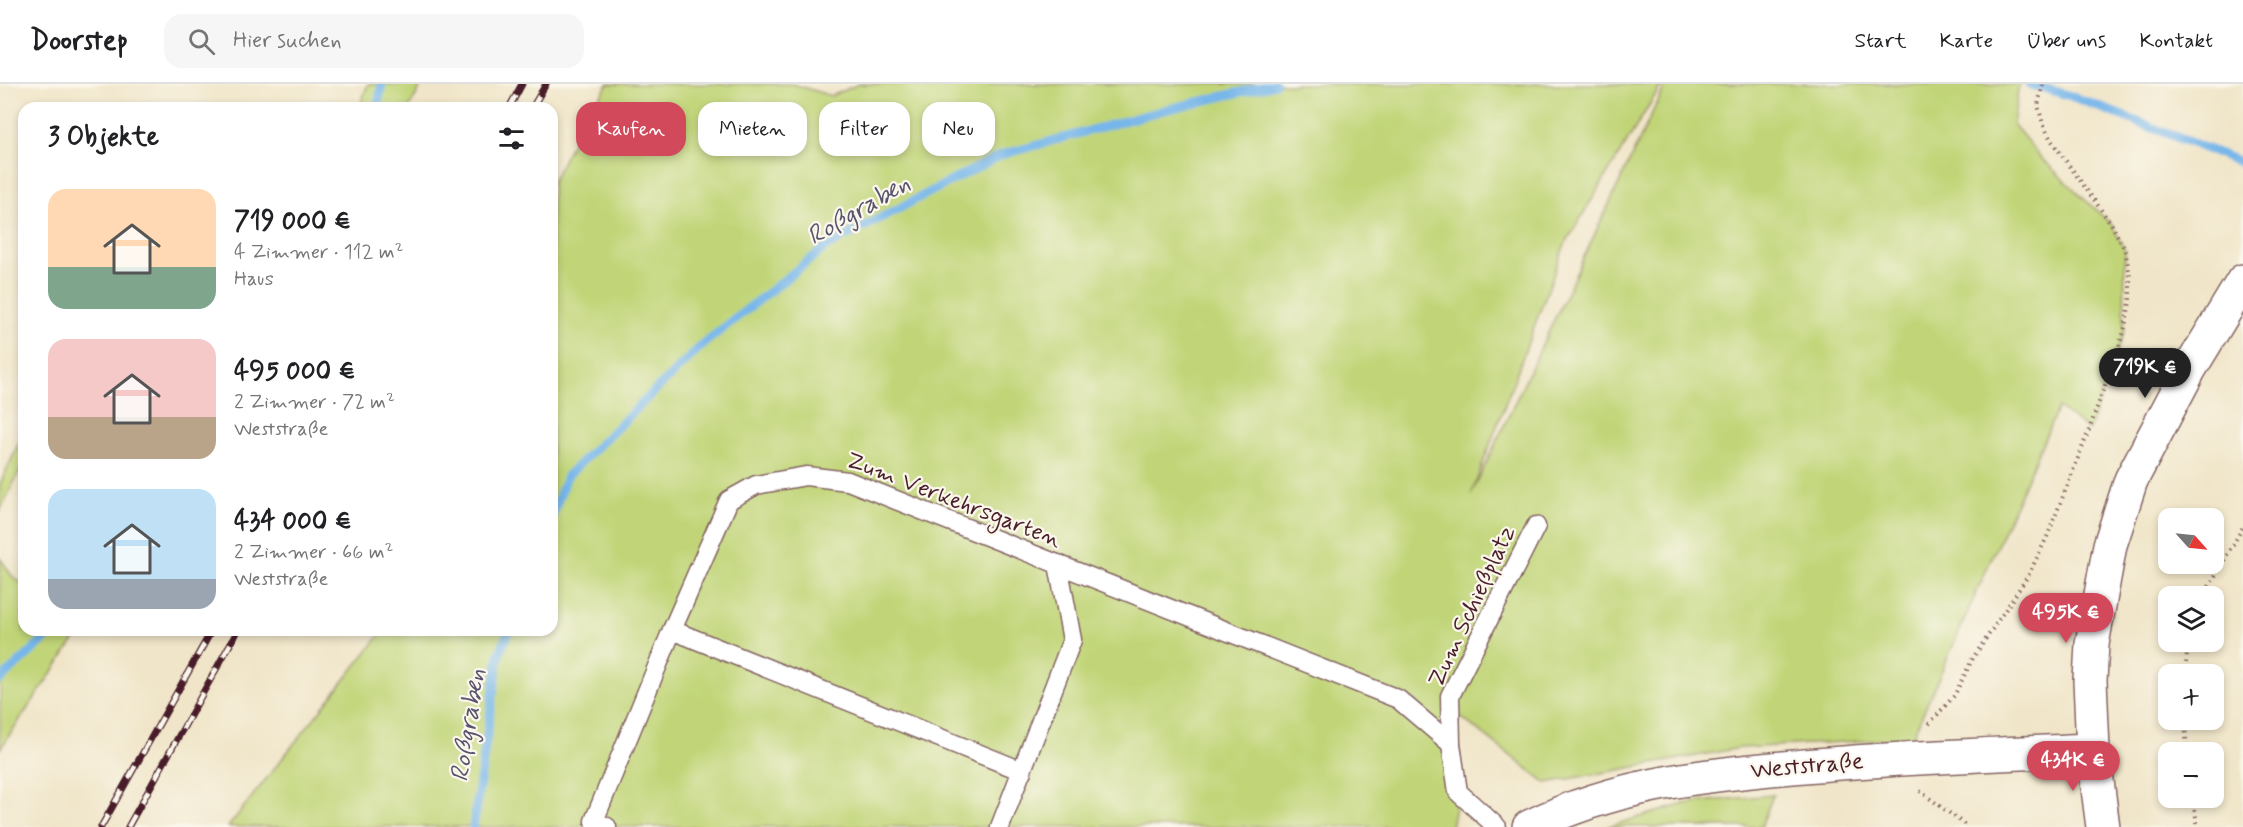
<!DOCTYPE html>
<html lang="de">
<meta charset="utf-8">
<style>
body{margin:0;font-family:Mynerve,sans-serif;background:#f6f6f6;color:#202124;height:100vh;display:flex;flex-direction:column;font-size:22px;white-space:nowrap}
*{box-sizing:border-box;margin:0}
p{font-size:20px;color:#757577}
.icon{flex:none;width:33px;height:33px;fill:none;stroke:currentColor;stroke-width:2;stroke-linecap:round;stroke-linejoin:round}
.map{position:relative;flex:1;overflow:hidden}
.drawer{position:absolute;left:18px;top:18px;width:540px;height:534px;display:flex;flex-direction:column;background:#fff;border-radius:18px;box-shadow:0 3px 9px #0003}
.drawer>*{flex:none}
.hud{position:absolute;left:576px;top:18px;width:570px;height:54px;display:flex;gap:12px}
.needle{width:39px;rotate:117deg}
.buttons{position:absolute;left:2158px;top:424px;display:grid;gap:12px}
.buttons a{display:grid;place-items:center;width:66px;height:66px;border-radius:12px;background:#fff;box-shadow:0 3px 9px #0003;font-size:30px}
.price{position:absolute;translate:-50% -51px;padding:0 14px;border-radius:21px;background:#d1495b;color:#fff;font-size:20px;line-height:39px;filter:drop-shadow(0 2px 3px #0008)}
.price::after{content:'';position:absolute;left:50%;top:36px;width:18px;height:14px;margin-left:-9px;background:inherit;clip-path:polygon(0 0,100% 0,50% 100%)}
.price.current{background:#222;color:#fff}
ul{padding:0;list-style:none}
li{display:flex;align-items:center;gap:18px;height:150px;padding:0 30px}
li span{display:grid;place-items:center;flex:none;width:168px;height:120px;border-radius:18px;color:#555}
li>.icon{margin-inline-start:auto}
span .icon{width:72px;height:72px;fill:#fffc;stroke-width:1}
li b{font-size:26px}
h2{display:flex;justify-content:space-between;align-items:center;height:72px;padding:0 30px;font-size:26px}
.pill{padding:0 21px;border-radius:18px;background:#fff;box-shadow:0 3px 9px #0003;font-size:21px;line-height:54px}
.pill.current{background:#d1495b;color:#fff}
header{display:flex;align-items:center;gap:36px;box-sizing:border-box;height:84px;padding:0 30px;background:#fff;border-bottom:2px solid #e0e0e0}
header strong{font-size:28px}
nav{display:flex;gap:33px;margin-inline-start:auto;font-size:21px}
.search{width:420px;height:54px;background:#f6f6f6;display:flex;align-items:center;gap:15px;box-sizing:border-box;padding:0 21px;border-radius:18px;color:#757577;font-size:22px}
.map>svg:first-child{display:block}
</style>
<header>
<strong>Doorstep</strong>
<div class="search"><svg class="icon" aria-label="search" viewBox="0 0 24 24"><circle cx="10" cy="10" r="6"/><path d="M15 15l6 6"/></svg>Hier suchen</div>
<nav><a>Start</a><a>Karte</a><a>Über uns</a><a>Kontakt</a></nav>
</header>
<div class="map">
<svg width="2243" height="743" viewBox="0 0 2243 743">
<rect width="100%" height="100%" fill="#fbf7ec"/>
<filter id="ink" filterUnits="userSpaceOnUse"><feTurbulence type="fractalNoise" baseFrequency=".0167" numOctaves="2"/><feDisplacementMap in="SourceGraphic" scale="12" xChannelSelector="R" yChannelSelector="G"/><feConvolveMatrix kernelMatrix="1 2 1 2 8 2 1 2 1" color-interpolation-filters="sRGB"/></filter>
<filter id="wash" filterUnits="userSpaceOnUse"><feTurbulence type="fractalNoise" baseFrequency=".008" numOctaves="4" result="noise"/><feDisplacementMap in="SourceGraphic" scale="24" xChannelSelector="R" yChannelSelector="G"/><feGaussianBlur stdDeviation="1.35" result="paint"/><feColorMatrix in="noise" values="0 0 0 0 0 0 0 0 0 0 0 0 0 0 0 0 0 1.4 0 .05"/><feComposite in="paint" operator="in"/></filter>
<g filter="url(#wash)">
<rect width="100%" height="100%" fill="#f0e5c8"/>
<g fill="#c1d578" stroke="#867a52" stroke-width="1.5">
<path d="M 368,0 L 422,0 L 409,24 L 359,24 Z"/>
<path d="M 608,0 L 793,0 L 831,12 L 859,0 L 1662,0 L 1565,160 L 1471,411 L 1666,0 L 2019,0 L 2013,40 L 2043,76 L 2112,141 L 2125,166 L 2124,248 L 2089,346 L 2058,324 L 1912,654 L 1740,664 L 1546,699 L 1450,625 L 1458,708 L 1451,743 L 228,743 L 384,546 L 552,546 L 552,98 L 576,51 Z"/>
<path d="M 24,348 L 24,378 L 0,427 L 0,400 Z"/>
<path d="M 0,474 L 12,492 L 24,501 L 24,546 L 81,546 L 0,665 Z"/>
<path d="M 1773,711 L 1761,743 L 1606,743 L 1688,719 Z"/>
</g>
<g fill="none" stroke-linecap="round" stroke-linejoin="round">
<g stroke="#76b6ea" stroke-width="9">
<path d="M 2029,0 L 2071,12 L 2243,79"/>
<path d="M 377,24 L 382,0"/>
<path d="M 552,432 L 567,392 L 702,261 L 827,162 L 1001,71 L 1164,26 L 1275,0"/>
<path d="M 0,596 L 55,546"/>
<path d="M 473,743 L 499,571 L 509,546"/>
</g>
</g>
</g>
<g filter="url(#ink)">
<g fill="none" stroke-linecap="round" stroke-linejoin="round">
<defs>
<g id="service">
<path d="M 1022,687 L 672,546 L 729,416 L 756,401 L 806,392 L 848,397 L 1398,615 L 1451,660"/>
<path d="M 607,743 L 594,737 L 672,546"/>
<path d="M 1000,743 L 1072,556 L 1058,480"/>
<path d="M 1497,743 L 1458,708 L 1451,660 L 1450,612 L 1536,442"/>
</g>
<path id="minor" d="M 1529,743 C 1619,698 1718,689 1816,681 C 1908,673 2001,670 2093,666"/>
<path id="secondary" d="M 2103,743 L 2093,666 L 2090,596 L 2092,560 L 2110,461 L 2131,396 L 2189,286 L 2243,197"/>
</defs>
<use href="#service" stroke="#846462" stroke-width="21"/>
<use href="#minor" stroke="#846462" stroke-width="36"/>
<use href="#secondary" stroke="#846462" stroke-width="36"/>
<g stroke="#846462" stroke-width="4" stroke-dasharray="1.5 4.5" stroke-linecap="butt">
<path d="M 2203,513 L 2243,443"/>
<path d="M 2185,591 L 2188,558"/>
<path d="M 2185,636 L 2187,669"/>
<path d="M 1929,640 L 1954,612 L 1973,574 L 2028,492 L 2047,453 L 2089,346 L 2124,248 L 2130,218 L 2130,192 L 2125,166 L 2112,141 L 2051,56 L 2043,40 L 2038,21 L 2043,0"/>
<path d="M 1920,707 L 1968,743"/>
<path d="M 2192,714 L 2198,743"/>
</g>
<use href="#service" stroke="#fff" stroke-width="18"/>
<use href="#minor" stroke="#fff" stroke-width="33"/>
<use href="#secondary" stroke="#fff" stroke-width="33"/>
<defs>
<g id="rail">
<path d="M 509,24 L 522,0"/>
<path d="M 532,24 L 546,0"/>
<path d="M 101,743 L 212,546"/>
<path d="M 128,743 L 238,546"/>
</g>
</defs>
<use href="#rail" stroke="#4a1f2b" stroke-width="7"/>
<use href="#rail" stroke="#fbf7ec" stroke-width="4.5" stroke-dasharray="14" stroke-linecap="butt"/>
</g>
</g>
<g text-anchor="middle" stroke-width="4.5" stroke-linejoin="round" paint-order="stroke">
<g font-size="24" fill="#4a1f2b" stroke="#fbf7ec">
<text transform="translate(954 415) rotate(21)" y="8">Zum Verkehrsgarten</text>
<text transform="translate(1471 522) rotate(-65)" y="8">Zum Schießplatz</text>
<text transform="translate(1807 681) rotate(-5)" y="8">Weststraße</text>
</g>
<g font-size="26" font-style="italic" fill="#59546e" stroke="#fbf7ec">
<text transform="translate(858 125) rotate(-30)" y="9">Roßgraben</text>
<text transform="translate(467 641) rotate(-81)" y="9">Roßgraben</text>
</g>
</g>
</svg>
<div class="buttons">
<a><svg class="needle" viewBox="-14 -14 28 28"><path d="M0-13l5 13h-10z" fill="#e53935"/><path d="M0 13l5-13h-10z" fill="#757577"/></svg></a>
<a><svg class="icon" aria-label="layers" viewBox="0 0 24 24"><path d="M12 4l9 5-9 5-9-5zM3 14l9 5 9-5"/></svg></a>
<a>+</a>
<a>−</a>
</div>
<b class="price current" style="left:2145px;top:315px">719K €</b>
<b class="price" style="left:2066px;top:560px">495K €</b>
<b class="price" style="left:2073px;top:708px">434K €</b>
<div class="hud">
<a class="pill current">Kaufen</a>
<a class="pill">Mieten</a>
<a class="pill">Filter</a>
<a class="pill">Neu</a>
</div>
<section class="drawer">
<h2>3 Objekte<svg class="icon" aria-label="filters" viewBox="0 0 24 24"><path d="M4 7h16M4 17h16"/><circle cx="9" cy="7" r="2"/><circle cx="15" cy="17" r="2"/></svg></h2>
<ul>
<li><span style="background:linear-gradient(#ffd9b3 65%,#7fa58c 0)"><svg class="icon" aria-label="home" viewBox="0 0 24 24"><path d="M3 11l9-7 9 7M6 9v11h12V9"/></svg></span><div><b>719 000 €</b><p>4 Zimmer · 112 m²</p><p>Haus</p></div></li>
<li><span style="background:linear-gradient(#f6c9c9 65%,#b9a48a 0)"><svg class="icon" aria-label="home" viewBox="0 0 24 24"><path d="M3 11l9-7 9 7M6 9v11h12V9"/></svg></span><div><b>495 000 €</b><p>2 Zimmer · 72 m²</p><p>Weststraße</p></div></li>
<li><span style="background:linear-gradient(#bfe0f5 75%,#9aa5b1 0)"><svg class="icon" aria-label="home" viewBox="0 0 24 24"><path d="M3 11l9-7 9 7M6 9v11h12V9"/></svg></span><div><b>434 000 €</b><p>2 Zimmer · 66 m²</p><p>Weststraße</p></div></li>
</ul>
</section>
</div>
